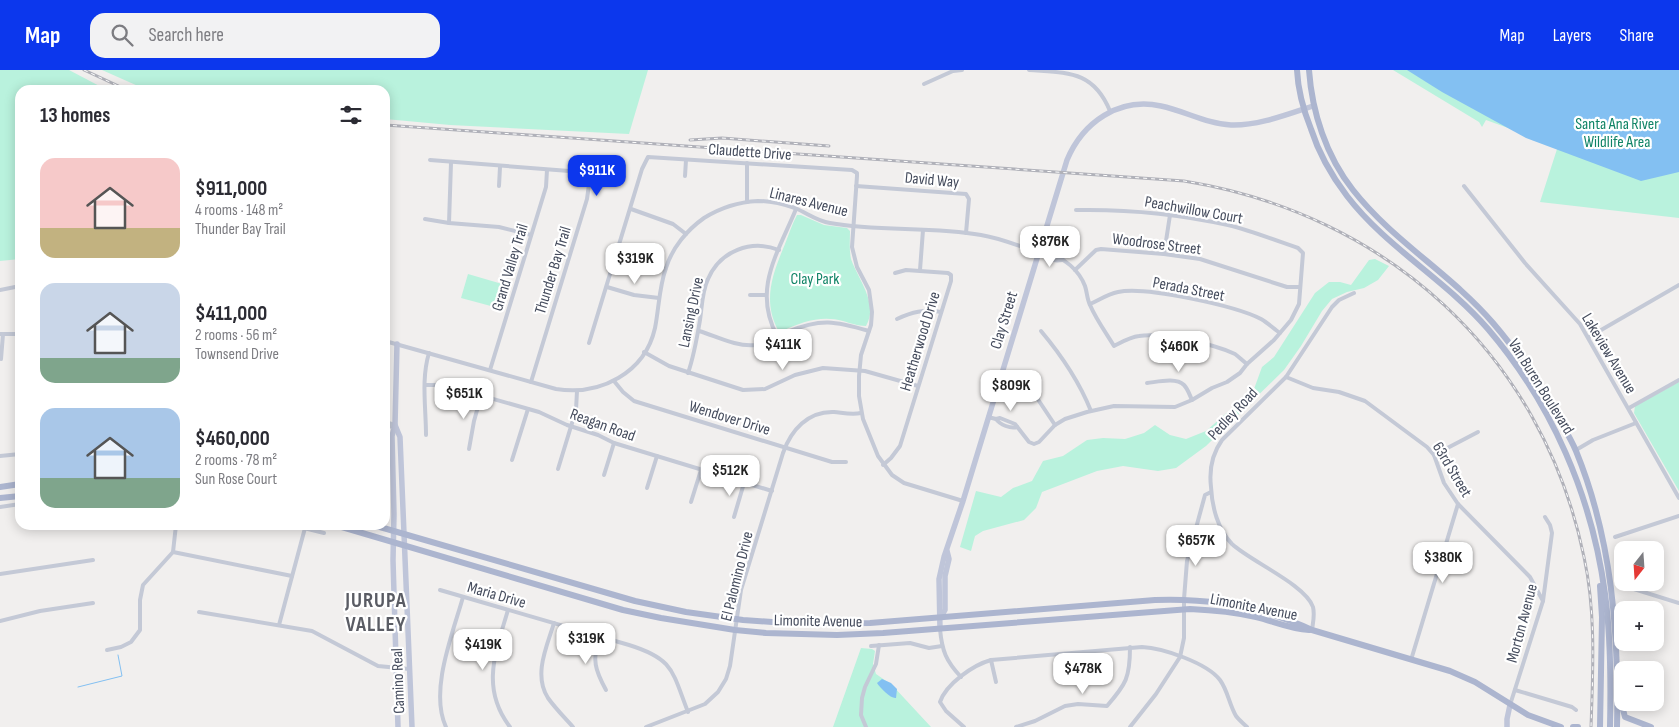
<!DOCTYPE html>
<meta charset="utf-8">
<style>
body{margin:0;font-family:"Sofia Sans Condensed",sans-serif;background:#f2f2f3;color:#2b2b33;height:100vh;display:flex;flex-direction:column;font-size:19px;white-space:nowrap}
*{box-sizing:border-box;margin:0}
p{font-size:16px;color:#7c7c81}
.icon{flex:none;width:28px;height:28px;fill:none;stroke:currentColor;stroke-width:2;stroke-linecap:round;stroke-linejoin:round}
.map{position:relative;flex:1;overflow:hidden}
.panel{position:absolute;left:15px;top:15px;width:375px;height:445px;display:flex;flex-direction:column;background:#fff;border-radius:15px;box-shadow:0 2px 12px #0003}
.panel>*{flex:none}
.needle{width:32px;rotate:197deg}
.fabs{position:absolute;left:1614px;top:471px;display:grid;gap:10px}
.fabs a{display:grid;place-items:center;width:50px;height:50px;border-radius:10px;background:#fff;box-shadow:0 2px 12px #0003;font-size:25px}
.price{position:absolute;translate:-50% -42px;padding:0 11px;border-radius:10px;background:#fff;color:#222;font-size:16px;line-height:32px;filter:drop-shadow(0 1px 2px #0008)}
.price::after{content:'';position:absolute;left:50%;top:30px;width:15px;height:11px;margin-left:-8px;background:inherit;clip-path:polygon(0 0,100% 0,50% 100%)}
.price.current{background:#0c37ed;color:#fff}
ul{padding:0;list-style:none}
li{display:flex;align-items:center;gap:15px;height:125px;padding:0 25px}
li span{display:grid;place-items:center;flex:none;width:140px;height:100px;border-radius:15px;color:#555}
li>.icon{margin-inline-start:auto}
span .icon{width:60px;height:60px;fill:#fffc;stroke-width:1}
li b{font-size:21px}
h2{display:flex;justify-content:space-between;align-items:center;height:60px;padding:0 25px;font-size:21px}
header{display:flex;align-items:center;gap:30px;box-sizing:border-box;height:70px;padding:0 25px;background:#0c37ed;color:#fff}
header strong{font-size:24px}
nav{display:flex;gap:28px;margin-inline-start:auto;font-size:18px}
.search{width:350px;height:45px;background:#f2f2f3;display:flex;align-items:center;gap:12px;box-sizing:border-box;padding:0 18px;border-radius:15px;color:#7c7c81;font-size:19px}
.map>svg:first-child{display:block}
</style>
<header>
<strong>Map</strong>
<div class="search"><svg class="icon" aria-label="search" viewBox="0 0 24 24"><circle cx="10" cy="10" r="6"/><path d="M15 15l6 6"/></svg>Search here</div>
<nav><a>Map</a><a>Layers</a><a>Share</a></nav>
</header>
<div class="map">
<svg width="1679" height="657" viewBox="0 0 1679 657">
<rect width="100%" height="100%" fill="#f1efee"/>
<g fill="#b9f2dd">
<path d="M 0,0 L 69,0 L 107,20 L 20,20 L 20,189 L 0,191 Z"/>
<path d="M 102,0 L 648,0 L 629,64 L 450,55 L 385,49 L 385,20 L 147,20 Z"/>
<path d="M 1393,0 L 1679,0 L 1679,148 L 1540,132 L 1558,76 L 1486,50 L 1482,57 L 1479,52 Z"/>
<path d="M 797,145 L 801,145 L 824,155 L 847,158 L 850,161 C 850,170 849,179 851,189 C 858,209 879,234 866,256 C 858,256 850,253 843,251 C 821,245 802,252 782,261 L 778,260 C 762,230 773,203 785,174 C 789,164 792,154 797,145 Z"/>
<path d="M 1375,189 L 1389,196 L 1378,210 L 1364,218 L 1347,222 L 1332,229 L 1322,241 L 1301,276 L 1284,300 L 1206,376 L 1176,398 L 1158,401 L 1123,396 L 1097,401 L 1042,422 L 1036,438 L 1024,450 L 983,461 L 975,466 L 971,481 L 960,477 L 976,421 L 1001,427 L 1013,418 L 1032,411 L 1043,391 L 1063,386 L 1087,370 L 1103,368 L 1125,369 L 1144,363 L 1155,355 L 1170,365 L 1186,369 L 1206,361 L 1254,319 L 1262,297 L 1274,287 L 1315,223 L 1329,212 L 1340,212 L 1351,215 L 1369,190 Z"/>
<path d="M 468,204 L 509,216 L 502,239 L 461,228 Z"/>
<path d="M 1679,312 L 1679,421 L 1634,343 L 1635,336 Z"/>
<path d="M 861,578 L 872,579 L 875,581 L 873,594 L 876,604 L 892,615 L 931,657 L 833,657 Z"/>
</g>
<g fill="#83c0f2">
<path d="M 1407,0 L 1679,0 L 1679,102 L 1641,111 L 1526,68 L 1442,22 Z"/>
<path d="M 882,609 L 891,613 L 897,619 L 896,628 C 891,629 880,618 877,613 Z"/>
</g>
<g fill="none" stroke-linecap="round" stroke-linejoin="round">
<path stroke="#83c0f2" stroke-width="1" d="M 78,617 L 122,606 L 118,585"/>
<g stroke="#c4c9d6" stroke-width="4">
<path d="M 1029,0 C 1067,3 1093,0 1110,41"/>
<path d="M 924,14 L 953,1 L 962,0"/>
<path d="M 430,90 L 582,102 L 587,103 L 590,107 L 587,129 L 531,312"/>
<path d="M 685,106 L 686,90"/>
<path d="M 499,116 L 500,97"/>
<path d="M 856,116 L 966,124 L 969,129 L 966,163"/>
<path d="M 1464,116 L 1525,193 L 1580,254 L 1679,428"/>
<path d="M 747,132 L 747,93"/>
<path d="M 631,139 L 673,154 L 686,164"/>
<path d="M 425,149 L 449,153 L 499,157 L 531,165"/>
<path d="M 449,153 L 451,93"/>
<path d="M 1164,184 L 1170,145"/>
<path d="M 1046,185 C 1049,190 1056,191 1062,190"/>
<path d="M 920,200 L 923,160"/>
<path d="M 1075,200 L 1096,180 L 1101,179 L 1164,184 L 1200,189 L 1287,217 L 1300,217"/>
<path d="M 607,217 L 634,225 L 659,228"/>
<path d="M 0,220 L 20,216"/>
<path d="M 750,225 L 766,225"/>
<path d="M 1090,234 C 1099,230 1108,224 1118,222 C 1145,216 1236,236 1261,249 C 1268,253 1274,259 1280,263"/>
<path d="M 897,249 C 912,242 924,239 941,242"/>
<path d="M 699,261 C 716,266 736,277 755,275 C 766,273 776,266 787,262 C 821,248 835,251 869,261"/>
<path d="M 1041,261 C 1062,286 1079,311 1091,341"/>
<path d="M 0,264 L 20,264"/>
<path d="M 777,266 C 752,219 778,183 796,139"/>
<path d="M 1589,267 L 1679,215"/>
<path d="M 385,271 L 556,319 C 600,326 645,303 655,258 C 659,238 659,217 666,198 C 672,178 687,160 704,148 C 720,138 739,132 758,131 C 770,131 783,134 795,138 C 807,143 817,151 830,153 C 879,162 931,156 981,165 C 1000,168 1020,176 1039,183 L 1046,185 L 1049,183 C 1064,188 1079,200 1085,216 C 1087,222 1087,229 1090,235 C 1096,249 1106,263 1114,276 C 1122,272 1130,267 1139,266 C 1161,262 1214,274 1235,284 C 1239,287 1243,291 1247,294"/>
<path d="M 589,273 L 642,99 L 648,87 L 852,100 L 857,103 L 857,106 L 852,177 L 857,197 L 869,220 L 872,242 L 871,255 L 861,285 L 859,306 L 859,326 L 863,349 L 878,386 L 892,405 L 904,413 L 963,431"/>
<path d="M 644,282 L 669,296 L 743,320 L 765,319 L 795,305 L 823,298 L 865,301 L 918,316"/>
<path d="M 1,289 L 3,264"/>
<path d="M 490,300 L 546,117 L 547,100"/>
<path d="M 688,303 C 694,286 697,268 700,250 C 702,237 702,221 708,209 C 720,181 751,169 779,180"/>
<path d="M 1286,307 L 1313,318 L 1339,322 L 1365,331 L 1427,377 L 1434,385 L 1444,413 L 1458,434 L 1530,507 L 1543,531"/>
<path d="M 614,311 L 623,322 L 634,331 L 832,392 L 846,392"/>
<path d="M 1027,313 L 1055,355"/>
<path d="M 1147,313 C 1157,312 1176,307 1184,315 C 1188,319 1190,326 1192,330"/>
<path d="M 425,315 L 444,315 L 539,342 L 567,355 L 598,365 L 614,373 L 772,421"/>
<path d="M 1629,338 L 1679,310"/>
<path d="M 988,347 L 996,349 L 1000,348 L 1015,354 L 1029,372 L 1034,374 L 1039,372 L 1055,355 L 1065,349 L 1087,342 L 1114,336 L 1175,337 L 1192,330 L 1212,318 L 1227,312 L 1240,303 L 1247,294 L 1274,270 L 1291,250 L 1299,234 L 1303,183 L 1298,178 C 1275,170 1252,161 1228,155 C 1178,144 1128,139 1076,140"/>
<path d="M 996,349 C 1000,355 1011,359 1017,357"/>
<path d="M 385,352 L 395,355"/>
<path d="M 385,358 L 395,355"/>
<path d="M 426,365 C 426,338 421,309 429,283"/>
<path d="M 469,379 L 474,351 L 481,326"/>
<path d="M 1576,380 L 1593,370 L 1636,353"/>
<path d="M 1434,385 L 1478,362"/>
<path d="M 0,386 L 20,384"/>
<path d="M 512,390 L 528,339"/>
<path d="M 883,395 L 891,388 L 900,376 L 951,211 L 951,205 L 948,203 L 906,200 L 895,203"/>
<path d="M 558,399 L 576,340 L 577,321"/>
<path d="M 604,405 L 614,373"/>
<path d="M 647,418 L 657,386"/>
<path d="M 691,432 L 701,400"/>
<path d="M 0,437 L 20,434"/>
<path d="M 734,447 L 744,413"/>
<path d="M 292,455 L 324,463"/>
<path d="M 1615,467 L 1679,446"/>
<path d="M 173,482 L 292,506"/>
<path d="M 0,504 L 93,490"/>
<path d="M 1621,515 L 1679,533"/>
<path d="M 440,520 L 629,575 C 674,589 672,601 688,642"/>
<path d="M 508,540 C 496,581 480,618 510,657"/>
<path d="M 199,542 L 312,561 L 378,596 L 409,599"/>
<path d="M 0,551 L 40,541 L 93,533"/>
<path d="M 554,553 C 547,576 533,605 548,628 C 555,638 565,648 573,657"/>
<path d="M 279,555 L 305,458"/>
<path d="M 940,559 C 942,581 946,591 961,607"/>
<path d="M 1312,560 C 1313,552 1315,545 1313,537 C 1306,515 1250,491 1232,474 C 1218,460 1212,437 1211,417 C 1209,400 1212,384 1222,370 L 1286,307 L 1332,237 L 1339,230 L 1354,223"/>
<path d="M 599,567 C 592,590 595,600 606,620"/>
<path d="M 871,576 L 910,573 L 929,578 L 942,576"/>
<path d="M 107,580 L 121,577 L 131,572 L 140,560 L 140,530 L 143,515 L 173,482 L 176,455"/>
<path d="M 991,590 L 996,612"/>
<path d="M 1411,590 L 1458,434"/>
<path d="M 1515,620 L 1572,637 L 1576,640"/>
<path d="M 1510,635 L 1543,531 L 1552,463 L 1550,455 L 1545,447"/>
<path d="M 446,657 C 429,621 453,563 463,527"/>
<path d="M 646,657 L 705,634 L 718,622 L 726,609 L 730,596 L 741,520 L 783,383 C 791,360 808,341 834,342 C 844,343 852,345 861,343"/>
<path d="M 866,657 L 861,645 L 862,628 L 865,617 L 876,594 L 879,575"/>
<path d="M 964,657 L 946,641 L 940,632 C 946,614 973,595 991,590 L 1142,577 C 1163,578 1207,593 1220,610 C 1228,621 1229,634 1236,646 C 1239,650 1243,653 1247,657"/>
<path d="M 1016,657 L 1035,651 L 1065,636 L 1078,634 L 1107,636 C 1126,614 1130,608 1130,577"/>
<path d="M 1130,657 L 1156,624 L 1180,587 L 1184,568 L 1184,529 L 1187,491 L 1205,425 L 1211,422"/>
</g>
<g stroke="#bfc5d9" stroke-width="5.5">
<path d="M 397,274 L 395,355 L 392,366 L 394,444 L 393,490 L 398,657"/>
<path d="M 395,355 L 400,367 L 412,657"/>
<path d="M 941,547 L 945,540 L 945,506 L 949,489 L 947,481"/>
<path d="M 940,559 L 939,509 L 944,487 L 963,431 L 1067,90 C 1083,52 1119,27 1161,36 C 1185,41 1207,54 1231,55 C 1258,56 1288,44 1313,36"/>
<path d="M 1507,657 L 1507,649 L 1510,635"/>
</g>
<g stroke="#acb5cf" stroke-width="6">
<path d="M 1297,0 C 1298,21 1303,39 1311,59 C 1319,84 1331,105 1347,126 C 1386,177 1446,210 1488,259 C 1552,334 1592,426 1605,524 C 1611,567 1611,613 1610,657"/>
<path d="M 1309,0 C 1312,42 1326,86 1353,120 C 1393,171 1451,204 1493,253 C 1518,282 1539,314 1558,347 C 1564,358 1571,369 1576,381 C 1612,469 1619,563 1617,657"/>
<path d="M 0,417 L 20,414"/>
<path d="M 0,428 L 20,426"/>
<path d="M 335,455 L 623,540 L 661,548 L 735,560 L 766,563 L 837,565 L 883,563 L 1190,539 C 1212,540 1234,542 1256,547 C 1273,551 1290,559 1309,560"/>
<path d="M 373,455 L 635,531 L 686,542 L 743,550 L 800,554 L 870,553 L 1155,530 C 1209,528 1263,537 1312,560 L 1450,601 L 1475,612 L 1528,645 L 1561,657"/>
<path d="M 1600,516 L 1602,547 L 1600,657"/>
<path d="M 1621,622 L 1622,636 L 1625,647 L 1651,657"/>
<path d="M 1573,657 L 1578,657"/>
</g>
<defs>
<g id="rail">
<path d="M 84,0 L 127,20"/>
<path d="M 385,55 L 1184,111 C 1387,144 1542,284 1584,487 C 1596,542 1593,600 1591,657"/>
<path d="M 690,70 L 722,68 L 829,76"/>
</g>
</defs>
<use href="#rail" stroke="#b0b1b9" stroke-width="3"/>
<use href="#rail" stroke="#fff" stroke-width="1" stroke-dasharray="4" stroke-linecap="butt"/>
</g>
<g text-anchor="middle" stroke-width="4.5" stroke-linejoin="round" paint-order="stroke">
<g font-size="16" fill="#108466" stroke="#fff">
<text x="1617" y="59">Santa Ana River<tspan x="1617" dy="18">Wildlife Area</tspan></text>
<text x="815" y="214">Clay Park</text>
</g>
<g font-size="16" fill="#454c5d" stroke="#fff">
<text transform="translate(750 81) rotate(4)" y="6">Claudette Drive</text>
<text transform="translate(932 109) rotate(5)" y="6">David Way</text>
<text transform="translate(809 131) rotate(14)" y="6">Linares Avenue</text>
<text transform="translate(1194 139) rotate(10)" y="6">Peachwillow Court</text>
<text transform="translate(1157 173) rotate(7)" y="6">Woodrose Street</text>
<text transform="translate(509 197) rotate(-73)" y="6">Grand Valley Trail</text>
<text transform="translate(552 200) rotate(-73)" y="6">Thunder Bay Trail</text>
<text transform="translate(1189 218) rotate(11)" y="6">Perada Street</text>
<text transform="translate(690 242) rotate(-78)" y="6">Lansing Drive</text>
<text transform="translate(1003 250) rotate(-73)" y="6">Clay Street</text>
<text transform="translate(919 271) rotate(-73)" y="6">Heatherwood Drive</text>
<text transform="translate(1610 283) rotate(59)" y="6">Lakeview Avenue</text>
<text transform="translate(1542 316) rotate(58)" y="6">Van Buren Boulevard</text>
<text transform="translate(1232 343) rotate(-47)" y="6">Pedley Road</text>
<text transform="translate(730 347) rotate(17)" y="6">Wendover Drive</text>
<text transform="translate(603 354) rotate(20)" y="6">Reagan Road</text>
<text transform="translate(1453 399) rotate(59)" y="6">63rd Street</text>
<text transform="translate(736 506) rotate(-76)" y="6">El Palomino Drive</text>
<text transform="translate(497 524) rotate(16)" y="6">Maria Drive</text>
<text transform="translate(1254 536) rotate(11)" y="6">Limonite Avenue</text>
<text transform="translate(818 550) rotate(1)" y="6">Limonite Avenue</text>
<text transform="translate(1521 553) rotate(-75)" y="6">Morton Avenue</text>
<text transform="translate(397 611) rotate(-92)" y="6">Camino Real</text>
</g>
<g font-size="21" font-weight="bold" letter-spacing="1" fill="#5a5c64" stroke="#fff">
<text x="376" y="537">JURUPA<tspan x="376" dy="24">VALLEY</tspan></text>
</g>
</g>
</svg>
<div class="fabs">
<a><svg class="needle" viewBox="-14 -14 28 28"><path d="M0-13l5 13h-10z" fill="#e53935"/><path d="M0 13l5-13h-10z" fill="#7c7c81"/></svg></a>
<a>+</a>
<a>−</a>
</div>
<b class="price current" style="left:597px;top:127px">$911K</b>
<b class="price" style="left:1050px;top:198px">$876K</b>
<b class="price" style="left:635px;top:215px">$319K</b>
<b class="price" style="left:783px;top:301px">$411K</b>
<b class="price" style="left:1179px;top:303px">$460K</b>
<b class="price" style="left:1011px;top:342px">$809K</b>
<b class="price" style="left:464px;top:350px">$651K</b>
<b class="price" style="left:730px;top:427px">$512K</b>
<b class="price" style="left:1196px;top:497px">$657K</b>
<b class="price" style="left:1443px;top:514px">$380K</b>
<b class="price" style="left:586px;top:595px">$319K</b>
<b class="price" style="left:483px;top:601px">$419K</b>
<b class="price" style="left:1083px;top:625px">$478K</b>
<section class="panel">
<h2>13 homes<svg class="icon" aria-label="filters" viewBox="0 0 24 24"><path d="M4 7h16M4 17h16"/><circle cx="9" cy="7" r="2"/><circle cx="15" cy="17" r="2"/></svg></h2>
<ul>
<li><span style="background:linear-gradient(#f6c9c9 70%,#c2b280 0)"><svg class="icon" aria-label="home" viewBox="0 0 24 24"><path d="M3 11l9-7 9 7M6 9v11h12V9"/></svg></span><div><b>$911,000</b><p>4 rooms · 148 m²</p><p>Thunder Bay Trail</p></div></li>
<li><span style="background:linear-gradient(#c9d6e8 75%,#7fa58c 0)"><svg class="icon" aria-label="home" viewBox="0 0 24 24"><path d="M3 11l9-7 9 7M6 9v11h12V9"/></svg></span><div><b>$411,000</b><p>2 rooms · 56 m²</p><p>Townsend Drive</p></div></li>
<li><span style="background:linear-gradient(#a9c7e8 70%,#7fa58c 0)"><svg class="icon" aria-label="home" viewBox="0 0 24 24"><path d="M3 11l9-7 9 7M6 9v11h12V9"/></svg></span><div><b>$460,000</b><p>2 rooms · 78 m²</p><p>Sun Rose Court</p></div></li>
</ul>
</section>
</div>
